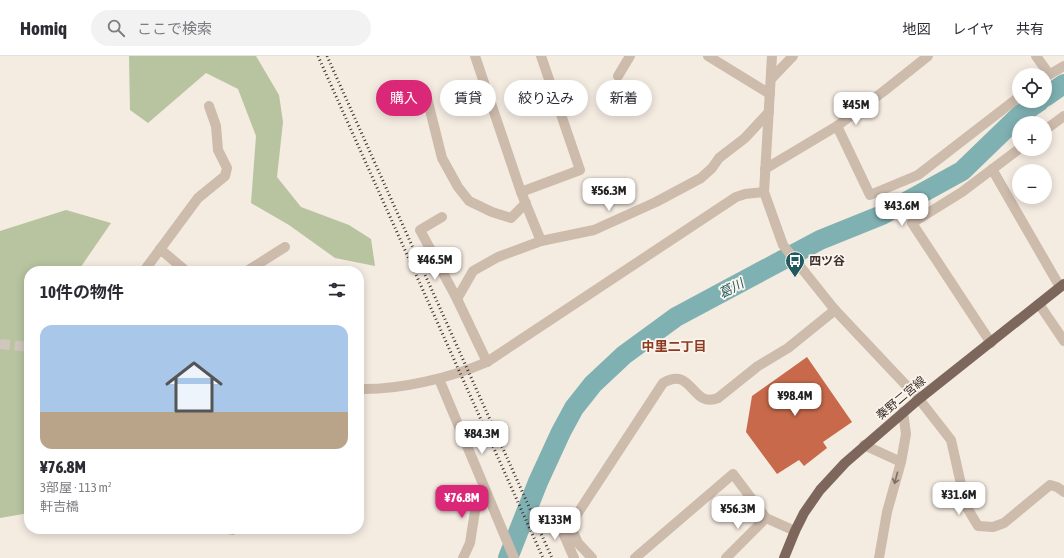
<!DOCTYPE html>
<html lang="ja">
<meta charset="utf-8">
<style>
body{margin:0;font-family:"Asap Condensed","Noto Sans JP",sans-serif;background:#f2f2f3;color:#2b2b33;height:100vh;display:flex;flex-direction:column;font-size:15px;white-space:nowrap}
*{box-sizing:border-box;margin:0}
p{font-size:13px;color:#7c7c81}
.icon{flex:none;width:22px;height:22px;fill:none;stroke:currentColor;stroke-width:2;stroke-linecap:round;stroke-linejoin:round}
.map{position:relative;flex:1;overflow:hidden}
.side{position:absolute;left:24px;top:210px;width:340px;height:268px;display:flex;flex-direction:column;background:#fff;border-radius:16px;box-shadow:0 2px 10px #0003}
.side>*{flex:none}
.banner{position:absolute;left:376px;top:24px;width:380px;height:36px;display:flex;gap:8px}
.buttons{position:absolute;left:1012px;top:12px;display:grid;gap:8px}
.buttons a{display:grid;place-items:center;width:40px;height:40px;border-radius:50%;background:#fff;box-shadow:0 2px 10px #0003;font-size:20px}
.price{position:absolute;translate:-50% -34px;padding:0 9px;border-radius:8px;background:#fff;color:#222;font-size:13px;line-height:26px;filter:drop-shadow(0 1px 2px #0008)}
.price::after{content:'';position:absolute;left:50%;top:24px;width:12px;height:9px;margin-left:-6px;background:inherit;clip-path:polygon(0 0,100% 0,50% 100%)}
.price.active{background:#db2777;color:#fff}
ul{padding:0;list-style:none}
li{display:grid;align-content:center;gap:8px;height:212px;padding:0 16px}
li span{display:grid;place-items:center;height:124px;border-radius:12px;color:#555}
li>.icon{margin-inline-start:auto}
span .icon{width:72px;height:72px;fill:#fffc;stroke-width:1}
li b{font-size:17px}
h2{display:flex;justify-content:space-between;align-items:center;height:48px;padding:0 16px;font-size:17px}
.chip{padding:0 14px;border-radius:18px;background:#fff;box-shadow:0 2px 10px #0003;font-size:14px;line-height:36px}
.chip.active{background:#db2777;color:#fff}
header{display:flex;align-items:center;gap:24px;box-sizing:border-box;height:56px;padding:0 20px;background:#fff;border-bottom:1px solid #e1e1e2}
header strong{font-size:19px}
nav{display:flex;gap:22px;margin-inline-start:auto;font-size:14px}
.search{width:280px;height:36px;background:#f2f2f3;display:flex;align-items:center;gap:10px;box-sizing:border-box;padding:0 14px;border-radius:22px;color:#7c7c81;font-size:15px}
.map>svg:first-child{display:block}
</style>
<header>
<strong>Homiq</strong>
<div class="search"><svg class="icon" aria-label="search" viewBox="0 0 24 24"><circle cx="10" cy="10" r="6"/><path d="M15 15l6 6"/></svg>ここで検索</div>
<nav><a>地図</a><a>レイヤ</a><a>共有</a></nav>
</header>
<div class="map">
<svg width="1064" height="502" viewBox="0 0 1064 502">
<rect width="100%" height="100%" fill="#f4ebe1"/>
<g fill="#b8c4a0">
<path d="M 129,0 L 256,0 L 279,39 L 283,66 L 277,121 L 301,151 L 349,169 L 371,183 L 375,210 L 335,202 L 289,169 L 251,147 L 256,80 L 238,33 L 206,17 L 148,67 L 130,54 Z"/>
<path d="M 66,154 L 111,167 L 78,215 L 29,215 L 29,457 L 0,462 L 0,175 Z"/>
<path d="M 192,473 L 240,473 L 234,479 Z"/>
</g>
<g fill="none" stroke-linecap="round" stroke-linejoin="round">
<g stroke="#7fb0b2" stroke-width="20">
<path d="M 1045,41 L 1064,28"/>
<path d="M 508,502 L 538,426 L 561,376 L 574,352 L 593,328 L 624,299 L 676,261 L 820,184 L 882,159 L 962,115 L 1021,58 L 1040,45"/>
</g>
</g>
<path fill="#c8694b" d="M 807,301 L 852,366 L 823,386 L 827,392 L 804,410 L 799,404 L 777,418 L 746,376 L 752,340 Z"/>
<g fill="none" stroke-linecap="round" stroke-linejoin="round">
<path stroke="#cfc6bd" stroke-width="10" stroke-dasharray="10 5" stroke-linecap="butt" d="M 0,288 L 29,291"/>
<g stroke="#cdbbac" stroke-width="10">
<path d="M 475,0 L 521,136 L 541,185"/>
<path d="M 708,0 L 770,38"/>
<path d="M 772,0 L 764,136 L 783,189 L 835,254 L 919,343 L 951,384 L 966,450 L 978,470 L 993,471 L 1004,467 L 1050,429 L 1057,431 L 1064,436"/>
<path d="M 1036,0 L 1049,18"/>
<path d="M 618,20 L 630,0"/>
<path d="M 1045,21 L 1064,10"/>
<path d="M 772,22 L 793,0"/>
<path d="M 427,42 L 442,102 L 458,131 L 469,145 L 492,156 L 511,162 L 526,147"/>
<path d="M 837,70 L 870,139 L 918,119 L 1019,41"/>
<path d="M 1045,74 L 1064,60"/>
<path d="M 765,113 L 837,70 L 884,35 L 928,0"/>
<path d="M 992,113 L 1060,231"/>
<path d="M 521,136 L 580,114 L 541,0"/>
<path d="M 442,161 L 420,174 L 457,243 L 487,306"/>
<path d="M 160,193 L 186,215"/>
<path d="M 144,215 L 198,142 L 225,120 L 227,112 L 218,94 L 216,70 L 209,50"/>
<path d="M 247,215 L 285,191"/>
<path d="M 457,243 L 473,215 L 498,201 L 541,185 L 594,174 L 656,146 L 701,122 L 712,112 L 719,102 L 745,82 L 769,56"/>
<path d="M 1039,248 L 1064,285"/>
<path d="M 991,287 L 912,167 L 962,136 L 1019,93"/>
<path d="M 439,323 L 514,502"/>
<path d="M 359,333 C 400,334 450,322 487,306 L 736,141 L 745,138 L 764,136"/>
<path d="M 864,389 L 901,406"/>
<path d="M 570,469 L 564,479 L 574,502"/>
<path d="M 463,502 L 470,487 L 475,455 L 486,437"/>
<path d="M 592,502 L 578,487 L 570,469 L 663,327 C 693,309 691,353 718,342 L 758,310 L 788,292 L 835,254"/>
<path d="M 635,502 L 733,418 L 766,462 L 795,475"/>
<path d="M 726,502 L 766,462"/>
<path d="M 879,502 L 887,456 L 901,406 L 906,378 L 903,356"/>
</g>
<path stroke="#7d675c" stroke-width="10" d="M 784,502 L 795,475 L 804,457 L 820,434 L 845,407 L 919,343 L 1064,228"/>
<g stroke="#3b302b" stroke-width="3" stroke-dasharray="1 3" stroke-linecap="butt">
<path d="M 318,0 L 543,502"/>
<path d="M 327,0 L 552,502"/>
</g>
</g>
<defs><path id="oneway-shaft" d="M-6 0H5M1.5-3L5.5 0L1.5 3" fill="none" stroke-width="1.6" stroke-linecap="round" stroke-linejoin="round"/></defs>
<use stroke="#7d6f65" href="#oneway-shaft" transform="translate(896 422) rotate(105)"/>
<defs>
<symbol id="bus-pin" viewBox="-11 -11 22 30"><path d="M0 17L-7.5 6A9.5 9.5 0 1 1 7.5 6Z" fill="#1f5a5e" stroke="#fbf5ee"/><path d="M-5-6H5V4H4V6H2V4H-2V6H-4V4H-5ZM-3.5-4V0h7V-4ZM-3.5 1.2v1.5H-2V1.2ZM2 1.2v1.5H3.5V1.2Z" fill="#fff"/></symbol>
</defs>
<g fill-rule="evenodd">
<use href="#bus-pin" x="784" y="194" width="22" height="30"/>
</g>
<g text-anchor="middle" stroke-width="3.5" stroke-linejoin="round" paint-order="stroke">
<g font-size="12" font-weight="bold" fill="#3b302b" stroke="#fbf5ee" text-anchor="start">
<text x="809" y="209">四ツ谷</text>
</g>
<g font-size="12" fill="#3b302b" stroke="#fbf5ee">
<text transform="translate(901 342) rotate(-40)" y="4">秦野二宮線</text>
</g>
<g font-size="13" font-style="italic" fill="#1f5a5e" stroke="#fbf5ee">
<text transform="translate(731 232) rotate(-28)" y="5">葛川</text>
</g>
<g font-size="13" font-weight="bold" fill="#8c3b22" stroke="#fbf5ee">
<text x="674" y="295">中里二丁目</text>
</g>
</g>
</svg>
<div class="buttons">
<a><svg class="icon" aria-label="locate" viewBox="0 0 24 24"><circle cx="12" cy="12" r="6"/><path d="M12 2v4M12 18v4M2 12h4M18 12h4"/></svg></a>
<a>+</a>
<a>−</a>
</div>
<b class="price" style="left:856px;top:70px">¥45M</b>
<b class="price" style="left:609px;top:156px">¥56.3M</b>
<b class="price" style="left:902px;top:171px">¥43.6M</b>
<b class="price" style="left:435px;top:225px">¥46.5M</b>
<b class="price" style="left:795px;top:361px">¥98.4M</b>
<b class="price" style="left:482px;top:399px">¥84.3M</b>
<b class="price" style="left:959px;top:460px">¥31.6M</b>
<b class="price active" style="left:462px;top:463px">¥76.8M</b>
<b class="price" style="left:738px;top:474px">¥56.3M</b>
<b class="price" style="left:555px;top:485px">¥133M</b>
<div class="banner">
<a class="chip active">購入</a>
<a class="chip">賃貸</a>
<a class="chip">絞り込み</a>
<a class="chip">新着</a>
</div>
<section class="side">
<h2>10件の物件<svg class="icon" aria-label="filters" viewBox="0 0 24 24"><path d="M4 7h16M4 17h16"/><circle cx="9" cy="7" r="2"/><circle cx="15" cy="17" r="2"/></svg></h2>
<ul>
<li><span style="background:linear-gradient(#a9c7e8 70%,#b9a48a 0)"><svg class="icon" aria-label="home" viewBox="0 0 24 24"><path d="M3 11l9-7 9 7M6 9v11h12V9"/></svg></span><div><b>¥76.8M</b><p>3部屋 · 113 m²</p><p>軒吉橋</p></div></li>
</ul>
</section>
</div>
